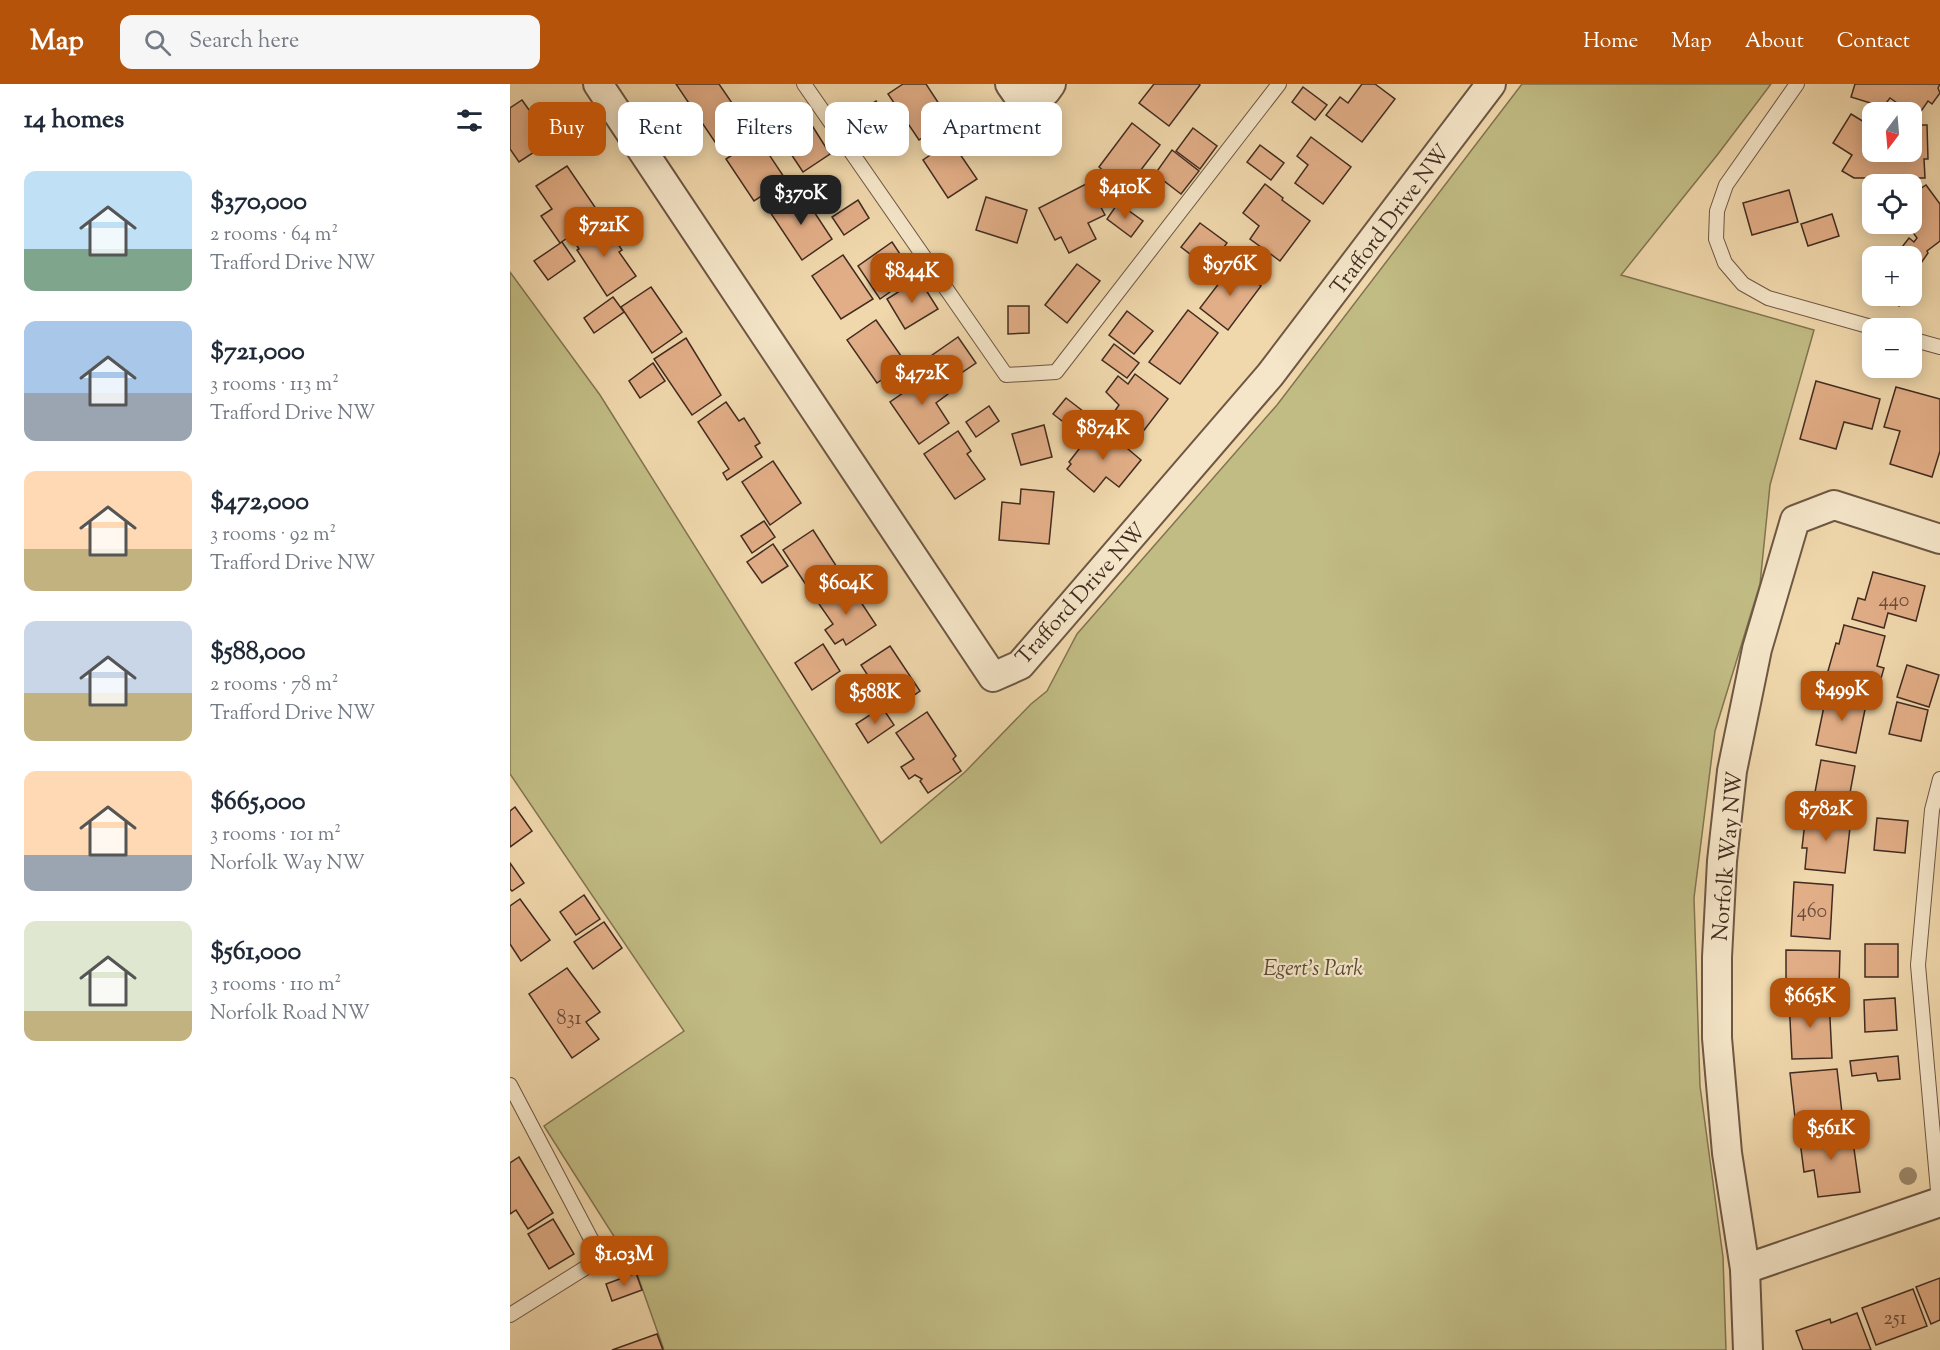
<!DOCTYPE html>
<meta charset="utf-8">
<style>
body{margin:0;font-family:"Sorts Mill Goudy",serif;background:#f6f6f7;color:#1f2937;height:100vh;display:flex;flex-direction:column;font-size:22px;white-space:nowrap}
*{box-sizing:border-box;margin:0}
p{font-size:20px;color:#747a83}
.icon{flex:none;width:33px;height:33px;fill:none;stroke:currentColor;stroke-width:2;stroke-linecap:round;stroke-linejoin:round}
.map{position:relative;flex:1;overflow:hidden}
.drawer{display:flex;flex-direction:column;background:#fff;width:510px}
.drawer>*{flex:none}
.guide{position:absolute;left:18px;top:18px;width:570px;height:54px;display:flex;gap:12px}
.needle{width:39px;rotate:196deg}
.tools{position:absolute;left:1352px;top:18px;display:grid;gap:12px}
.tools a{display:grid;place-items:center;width:60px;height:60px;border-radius:12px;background:#fff;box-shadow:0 3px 15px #0003;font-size:30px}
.price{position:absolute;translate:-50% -51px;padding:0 14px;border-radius:12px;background:#b45309;color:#fff;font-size:20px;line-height:39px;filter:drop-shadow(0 2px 3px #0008)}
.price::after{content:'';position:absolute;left:50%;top:36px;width:18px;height:14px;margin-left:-9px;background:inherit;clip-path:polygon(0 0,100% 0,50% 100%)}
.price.on{background:#222;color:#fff}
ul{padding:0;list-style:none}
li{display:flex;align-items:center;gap:18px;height:150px;padding:0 24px}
li span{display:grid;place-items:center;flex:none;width:168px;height:120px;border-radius:12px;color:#555}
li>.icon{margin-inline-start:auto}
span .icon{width:72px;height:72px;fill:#fffc;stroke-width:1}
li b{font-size:26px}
h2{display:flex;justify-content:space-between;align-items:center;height:72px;padding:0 24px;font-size:26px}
.pill{padding:0 21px;border-radius:12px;background:#fff;box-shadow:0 3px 15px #0003;font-size:21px;line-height:54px}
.pill.on{background:#b45309;color:#fff}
header{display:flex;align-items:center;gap:36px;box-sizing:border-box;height:84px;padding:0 30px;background:#b45309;color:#fff}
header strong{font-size:28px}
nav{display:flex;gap:33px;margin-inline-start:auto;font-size:21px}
.search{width:420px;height:54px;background:#f6f6f7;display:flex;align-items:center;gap:15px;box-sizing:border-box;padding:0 21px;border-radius:12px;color:#747a83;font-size:22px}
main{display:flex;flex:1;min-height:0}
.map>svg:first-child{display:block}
</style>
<header>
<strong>Map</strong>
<div class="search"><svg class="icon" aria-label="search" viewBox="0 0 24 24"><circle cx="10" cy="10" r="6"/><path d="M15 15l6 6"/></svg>Search here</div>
<nav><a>Home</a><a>Map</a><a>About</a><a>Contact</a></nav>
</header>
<main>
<section class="drawer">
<h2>14 homes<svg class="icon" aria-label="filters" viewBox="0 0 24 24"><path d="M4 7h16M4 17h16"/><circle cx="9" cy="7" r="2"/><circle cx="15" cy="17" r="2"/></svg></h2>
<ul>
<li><span style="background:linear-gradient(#bfe0f5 65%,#7fa58c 0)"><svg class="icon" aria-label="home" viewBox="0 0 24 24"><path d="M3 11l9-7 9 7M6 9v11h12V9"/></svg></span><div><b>$370,000</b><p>2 rooms · 64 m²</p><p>Trafford Drive NW</p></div></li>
<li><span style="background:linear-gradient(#a9c7e8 60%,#9aa5b1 0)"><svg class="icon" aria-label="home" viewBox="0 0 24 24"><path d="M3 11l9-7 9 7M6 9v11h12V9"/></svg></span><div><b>$721,000</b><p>3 rooms · 113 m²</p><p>Trafford Drive NW</p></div></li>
<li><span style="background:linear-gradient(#ffd9b3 65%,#c2b280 0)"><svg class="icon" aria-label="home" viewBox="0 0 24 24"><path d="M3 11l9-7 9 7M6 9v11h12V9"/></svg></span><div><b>$472,000</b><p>3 rooms · 92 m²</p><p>Trafford Drive NW</p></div></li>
<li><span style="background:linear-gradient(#c9d6e8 60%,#c2b280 0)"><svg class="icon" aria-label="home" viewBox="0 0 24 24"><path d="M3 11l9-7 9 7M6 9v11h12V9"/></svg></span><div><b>$588,000</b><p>2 rooms · 78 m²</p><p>Trafford Drive NW</p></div></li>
<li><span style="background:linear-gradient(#ffd9b3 70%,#9aa5b1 0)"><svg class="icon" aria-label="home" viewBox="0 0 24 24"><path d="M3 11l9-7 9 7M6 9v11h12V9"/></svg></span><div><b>$665,000</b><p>3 rooms · 101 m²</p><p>Norfolk Way NW</p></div></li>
<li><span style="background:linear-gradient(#dfe7d0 75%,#c2b280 0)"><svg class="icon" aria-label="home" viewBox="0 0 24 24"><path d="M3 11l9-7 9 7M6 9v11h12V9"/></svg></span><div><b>$561,000</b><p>3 rooms · 110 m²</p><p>Norfolk Road NW</p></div></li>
</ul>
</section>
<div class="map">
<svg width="1430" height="1266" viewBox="0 0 1430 1266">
<rect width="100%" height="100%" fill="#f0d8ac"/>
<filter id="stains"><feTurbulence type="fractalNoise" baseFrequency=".00333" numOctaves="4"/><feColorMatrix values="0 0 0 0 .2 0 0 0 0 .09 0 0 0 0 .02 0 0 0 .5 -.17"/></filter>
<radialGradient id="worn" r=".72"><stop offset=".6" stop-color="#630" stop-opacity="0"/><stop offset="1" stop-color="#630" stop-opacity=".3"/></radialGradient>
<path fill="#c1bc84" stroke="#827452" stroke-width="1.5" d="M 1012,0 L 1261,0 L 1208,70 L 1111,191 L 1304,246 L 1260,401 L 1250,500 L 1205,647 L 1184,814 L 1190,1002 L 1213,1173 L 1216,1266 L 154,1266 L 126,1187 L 34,1042 L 174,947 L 0,690 L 0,188 L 90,311 L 371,759 L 455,688 L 521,620 L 537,607 L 567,550 L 767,321 Z"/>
<g fill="#e2ae87" stroke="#422c21" stroke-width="1.5">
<path d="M 166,0 L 209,0 L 235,38 L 205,58 Z"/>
<path d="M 393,0 L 416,0 L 439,35 L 409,56 L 378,10 Z"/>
<path d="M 644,0 L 689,0 L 690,1 L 659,42 L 629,19 Z"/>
<path d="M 852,0 L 865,0 L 885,15 L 852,58 L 816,31 L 830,13 L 838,19 Z"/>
<path d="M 1345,0 L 1430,0 L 1428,4 L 1430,9 L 1422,20 L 1418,17 L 1407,33 L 1380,14 L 1373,23 L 1341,13 Z"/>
<path d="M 793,3 L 817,21 L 805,36 L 782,18 Z"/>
<path d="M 12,16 L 41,57 L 9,78 L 0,65 L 0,24 Z"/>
<path d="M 366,17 L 380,39 L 352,58 L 338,35 Z"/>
<path d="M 1341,30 L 1359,41 L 1362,41 L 1362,68 L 1401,68 L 1401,41 L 1417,41 L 1418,75 L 1414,75 L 1415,94 L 1344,94 L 1332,87 L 1342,71 L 1323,59 Z"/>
<path d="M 622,39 L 650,61 L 617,104 L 615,102 L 609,110 L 589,95 L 595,88 L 589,83 Z"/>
<path d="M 303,43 L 320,70 L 293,88 L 275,61 Z"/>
<path d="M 683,44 L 707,62 L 690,85 L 666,67 Z"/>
<path d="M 801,53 L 841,83 L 813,120 L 785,99 L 798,81 L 787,72 Z"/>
<path d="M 248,54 L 276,96 L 244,117 L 216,75 Z"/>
<path d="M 441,57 L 467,95 L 438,114 L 413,76 Z"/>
<path d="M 750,61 L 774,79 L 761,96 L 737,78 Z"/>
<path d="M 662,66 L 689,87 L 671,110 L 645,90 Z"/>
<path d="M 57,82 L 89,129 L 61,148 L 63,150 L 50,159 L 31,132 L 42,125 L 26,102 Z"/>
<path d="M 578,99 L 595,131 L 578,139 L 586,155 L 559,169 L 551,153 L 545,156 L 529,124 Z"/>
<path d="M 755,100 L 773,114 L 772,116 L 800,137 L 770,177 L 740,155 L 749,142 L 733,129 Z"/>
<path d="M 1416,101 L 1430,120 L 1430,157 L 1417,167 L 1418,169 L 1404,189 L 1410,193 L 1401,205 L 1401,172 L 1385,172 L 1399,154 L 1404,158 L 1407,154 L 1397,140 L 1401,140 L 1401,111 Z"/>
<path d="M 1279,106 L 1288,138 L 1242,151 L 1233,119 Z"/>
<path d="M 291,108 L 322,155 L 292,176 L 260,128 Z"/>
<path d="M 476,113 L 517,126 L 507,159 L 466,146 Z"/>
<path d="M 348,116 L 359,134 L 334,151 L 322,133 Z"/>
<path d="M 608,119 L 633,137 L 621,153 L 597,135 Z"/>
<path d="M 1322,130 L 1329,152 L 1298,162 L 1291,140 Z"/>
<path d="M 88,137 L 95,147 L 98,145 L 112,166 L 109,168 L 126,192 L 97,212 L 67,166 L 69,165 L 62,154 Z"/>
<path d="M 690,139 L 717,159 L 698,184 L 671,163 Z"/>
<path d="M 52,158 L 65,177 L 38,196 L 24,177 Z"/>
<path d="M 382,158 L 404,191 L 370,215 L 348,182 Z"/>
<path d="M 333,171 L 363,215 L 331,235 L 302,192 Z"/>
<path d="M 567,180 L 590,197 L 557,239 L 535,221 Z"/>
<path d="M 723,181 L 751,202 L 718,246 L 690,224 Z"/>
<path d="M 409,195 L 428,225 L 395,245 L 377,215 Z"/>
<path d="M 141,203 L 172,248 L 142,269 L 111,223 Z"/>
<path d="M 1376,212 L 1396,212 L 1389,222 Z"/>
<path d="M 103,213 L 114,228 L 84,249 L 74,234 Z"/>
<path d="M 498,222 L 519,222 L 519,249 L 498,250 Z"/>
<path d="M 678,226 L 708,249 L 670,300 L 639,278 Z"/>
<path d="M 617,227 L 643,247 L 624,270 L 599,251 Z"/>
<path d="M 366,236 L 396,279 L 367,299 L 337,256 Z"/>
<path d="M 448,253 L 466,279 L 435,300 L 418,274 Z"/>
<path d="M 176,254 L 211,311 L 182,331 L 144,275 Z"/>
<path d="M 604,260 L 629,279 L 617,294 L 592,276 Z"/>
<path d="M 143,279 L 155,297 L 130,314 L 119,297 Z"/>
<path d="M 418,282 L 438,310 L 426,319 L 439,339 L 409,360 L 380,318 L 406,300 L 401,293 Z"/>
<path d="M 625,290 L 658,315 L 625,358 L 597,338 L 609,321 L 596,308 L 608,292 L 618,300 Z"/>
<path d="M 1306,297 L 1370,315 L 1362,345 L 1334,338 L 1326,365 L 1290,355 Z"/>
<path d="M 1386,303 L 1430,315 L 1430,367 L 1422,393 L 1380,380 L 1390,347 L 1374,343 Z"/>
<path d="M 556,314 L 582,334 L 569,350 L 543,330 Z"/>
<path d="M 216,318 L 229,337 L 234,334 L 250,359 L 245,362 L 252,373 L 217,396 L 213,389 L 219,385 L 188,338 Z"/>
<path d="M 479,322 L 489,337 L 466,353 L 456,338 Z"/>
<path d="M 534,341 L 542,373 L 511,381 L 502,350 Z"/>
<path d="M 592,343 L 631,376 L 609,403 L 596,393 L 584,408 L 557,385 L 561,380 L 559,378 L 576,356 L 579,358 Z"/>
<path d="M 448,347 L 461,367 L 457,370 L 475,395 L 445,415 L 414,370 Z"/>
<path d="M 263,377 L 291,419 L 260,441 L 232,398 Z"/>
<path d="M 511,405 L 544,408 L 539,460 L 489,456 L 492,418 L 510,420 Z"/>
<path d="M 254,437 L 265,453 L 242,469 L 231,452 Z"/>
<path d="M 303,446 L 334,494 L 304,513 L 273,466 Z"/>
<path d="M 263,460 L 278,482 L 252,499 L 237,478 Z"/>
<path d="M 1363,488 L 1415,502 L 1406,537 L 1378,529 L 1374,544 L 1342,535 L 1348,514 L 1355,516 Z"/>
<path d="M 339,500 L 366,541 L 336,561 L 333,555 L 325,560 L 315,546 L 323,540 L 309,520 Z"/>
<path d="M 1334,541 L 1375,552 L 1367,582 L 1374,584 L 1367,608 L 1316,594 L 1326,559 L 1329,560 Z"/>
<path d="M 313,560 L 330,587 L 302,606 L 285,579 Z"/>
<path d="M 380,562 L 410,607 L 381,627 L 351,581 Z"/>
<path d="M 1397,581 L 1429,591 L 1419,623 L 1387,613 Z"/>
<path d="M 1317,608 L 1357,616 L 1346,669 L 1306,661 Z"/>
<path d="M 1387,618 L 1418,626 L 1411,657 L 1379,650 Z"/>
<path d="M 372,623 L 384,641 L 358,659 L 346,640 Z"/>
<path d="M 417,628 L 446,672 L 443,675 L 451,687 L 418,709 L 410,697 L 412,695 L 405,691 L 399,695 L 391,683 L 404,675 L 386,649 Z"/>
<path d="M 1311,676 L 1345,682 L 1337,725 L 1303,719 Z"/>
<path d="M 5,723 L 22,747 L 0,763 L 0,727 Z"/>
<path d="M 1296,729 L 1341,734 L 1335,789 L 1295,785 L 1297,764 L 1292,764 Z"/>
<path d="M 1367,734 L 1398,737 L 1395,769 L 1364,766 Z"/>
<path d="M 0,779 L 14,799 L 2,807 L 0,805 Z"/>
<path d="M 1284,798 L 1323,801 L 1320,855 L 1281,852 Z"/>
<path d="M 74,811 L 90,835 L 66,851 L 50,828 Z"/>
<path d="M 10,815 L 40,856 L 11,877 L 0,860 L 0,822 Z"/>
<path d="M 94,838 L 112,864 L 83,885 L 64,858 Z"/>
<rect x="1355" y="860" width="33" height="33"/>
<path d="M 1276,866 L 1330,867 L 1329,903 L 1276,902 Z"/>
<path d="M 57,884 L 90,928 L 76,938 L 89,955 L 62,974 L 19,910 Z"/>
<path d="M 1334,913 L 1334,924 L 1322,924 L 1321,914 Z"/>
<path d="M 1385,914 L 1387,946 L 1355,948 L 1354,916 Z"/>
<path d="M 1319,915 L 1322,974 L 1282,975 L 1279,916 Z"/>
<path d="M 1388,972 L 1390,995 L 1368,997 L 1366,989 L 1342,992 L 1340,977 Z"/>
<path d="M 1327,985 L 1333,1038 L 1286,1043 L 1280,989 Z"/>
<path d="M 1341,1043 L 1350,1108 L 1308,1113 L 1304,1086 L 1294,1088 L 1290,1057 L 1296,1056 L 1294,1049 Z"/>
<path d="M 9,1073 L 43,1129 L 18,1145 L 6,1126 L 0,1130 L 0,1079 Z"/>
<path d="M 43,1135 L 64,1170 L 39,1185 L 18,1150 Z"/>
<path d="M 126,1189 L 132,1206 L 102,1217 L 96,1200 Z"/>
<path d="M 1430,1194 L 1430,1236 L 1421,1240 L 1406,1203 Z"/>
<path d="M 1403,1205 L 1417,1242 L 1366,1261 L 1352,1224 Z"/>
<path d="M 1347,1229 L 1361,1266 L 1293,1266 L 1286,1247 L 1320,1235 L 1321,1239 Z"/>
<path d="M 147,1250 L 153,1266 L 102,1266 L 144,1251 Z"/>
</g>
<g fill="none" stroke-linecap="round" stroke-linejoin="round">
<defs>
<g id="service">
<path d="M 294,0 L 496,291 L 546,288 L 769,0"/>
<path d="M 1287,0 L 1216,101 L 1207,127 L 1206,155 L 1215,179 L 1233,200 L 1258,214 L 1365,244"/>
<path d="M 1401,255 L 1430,263"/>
<path d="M 0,1001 L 91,1174 L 0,1231"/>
<path d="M 1429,1118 L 1408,881 L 1422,726 L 1430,695"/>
</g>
<g id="minor">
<path d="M 88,0 L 483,593 L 510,581 L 760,291 L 981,0"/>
<path d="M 500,0 L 507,10 L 536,7 L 541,0"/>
<path d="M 1235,1185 L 1430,1118"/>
<path d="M 1238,1266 L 1235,1185 L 1217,1069 L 1207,954 L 1207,873 L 1212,777 L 1222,687 L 1247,565 L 1285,436 L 1324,421 L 1430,455"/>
</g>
</defs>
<use href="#service" stroke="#6e5744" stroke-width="16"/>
<use href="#minor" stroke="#6e5744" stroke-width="32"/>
<use href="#service" stroke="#f5e6c9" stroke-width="14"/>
<use href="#minor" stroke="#f5e6c9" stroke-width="28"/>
</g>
<circle fill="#9e896b" cx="1398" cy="1092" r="9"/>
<g text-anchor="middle" stroke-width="4.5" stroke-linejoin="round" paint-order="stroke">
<g font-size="20" fill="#6a4c3a">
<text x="1384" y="522">440</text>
<text x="1302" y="833">460</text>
<text x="59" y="940">831</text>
<text x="1385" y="1240">251</text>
</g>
<g font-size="22" fill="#422c21" stroke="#f5e6c9">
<text transform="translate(879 135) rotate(-53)" y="8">Trafford Drive NW</text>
<text transform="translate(570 509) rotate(-48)" y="8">Trafford Drive NW</text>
<text transform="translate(1216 772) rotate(-85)" y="8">Norfolk Way NW</text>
</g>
<g font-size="22" font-style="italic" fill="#5b4935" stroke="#f5e6c9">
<text x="803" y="891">Egert's Park</text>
</g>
</g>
<rect width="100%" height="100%" filter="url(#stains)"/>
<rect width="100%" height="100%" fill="url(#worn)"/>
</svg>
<div class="tools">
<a><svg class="needle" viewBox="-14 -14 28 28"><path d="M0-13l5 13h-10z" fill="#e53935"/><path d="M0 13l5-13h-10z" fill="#747a83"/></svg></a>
<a><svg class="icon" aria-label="locate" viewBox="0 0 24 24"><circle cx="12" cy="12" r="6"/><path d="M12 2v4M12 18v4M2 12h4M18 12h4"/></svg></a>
<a>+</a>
<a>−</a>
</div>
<b class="price" style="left:615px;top:136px">$410K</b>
<b class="price on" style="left:291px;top:142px">$370K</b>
<b class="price" style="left:94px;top:174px">$721K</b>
<b class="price" style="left:720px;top:213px">$976K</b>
<b class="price" style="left:402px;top:220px">$844K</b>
<b class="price" style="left:412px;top:322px">$472K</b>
<b class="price" style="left:593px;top:377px">$874K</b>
<b class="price" style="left:336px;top:532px">$604K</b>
<b class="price" style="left:1332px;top:638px">$499K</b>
<b class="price" style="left:365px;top:641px">$588K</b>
<b class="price" style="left:1316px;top:758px">$782K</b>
<b class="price" style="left:1300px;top:945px">$665K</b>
<b class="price" style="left:1321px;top:1077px">$561K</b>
<b class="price" style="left:114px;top:1203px">$1.03M</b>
<div class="guide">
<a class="pill on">Buy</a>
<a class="pill">Rent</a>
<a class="pill">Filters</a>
<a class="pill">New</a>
<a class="pill">Apartment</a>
</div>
</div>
</main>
